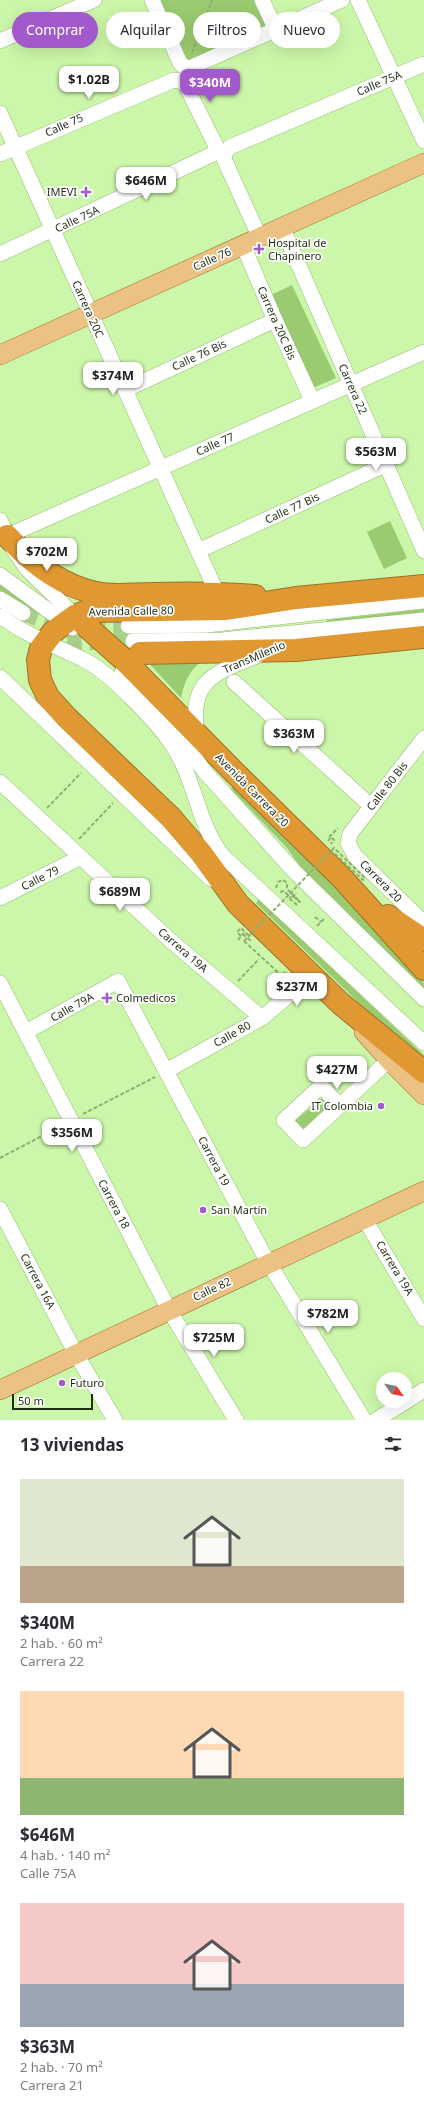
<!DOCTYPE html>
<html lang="es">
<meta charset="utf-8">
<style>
body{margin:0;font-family:"Noto Sans",sans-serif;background:#f7f7f7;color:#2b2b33;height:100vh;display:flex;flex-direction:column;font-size:15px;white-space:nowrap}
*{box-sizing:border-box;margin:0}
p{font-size:13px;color:#7c7c81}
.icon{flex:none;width:22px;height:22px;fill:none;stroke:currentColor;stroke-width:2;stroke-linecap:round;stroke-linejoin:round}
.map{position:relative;height:1420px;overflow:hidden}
.drawer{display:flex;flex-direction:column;background:#fff;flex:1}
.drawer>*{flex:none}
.banner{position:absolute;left:12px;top:12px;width:400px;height:36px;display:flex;gap:8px}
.needle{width:26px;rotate:123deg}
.tools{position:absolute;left:376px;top:1372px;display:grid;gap:8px}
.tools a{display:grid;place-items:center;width:36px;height:36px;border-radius:50%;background:#fff;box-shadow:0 4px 16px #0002;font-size:20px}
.scale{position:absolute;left:12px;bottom:10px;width:81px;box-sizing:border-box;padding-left:4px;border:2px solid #1e2e0f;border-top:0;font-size:11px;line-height:14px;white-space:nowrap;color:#1e2e0f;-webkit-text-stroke:3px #fff;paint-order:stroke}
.price{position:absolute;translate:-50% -34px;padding:0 9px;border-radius:8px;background:#fff;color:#222;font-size:13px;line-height:26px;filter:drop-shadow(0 1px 2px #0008)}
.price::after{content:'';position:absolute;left:50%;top:24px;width:12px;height:9px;margin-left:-6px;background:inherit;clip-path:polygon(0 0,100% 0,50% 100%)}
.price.current{background:#a259cc;color:#fff}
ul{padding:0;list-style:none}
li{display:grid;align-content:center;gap:8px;height:212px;padding:0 20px}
li span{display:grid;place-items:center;height:124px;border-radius:0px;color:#555}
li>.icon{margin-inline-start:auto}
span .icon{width:72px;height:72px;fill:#fffc;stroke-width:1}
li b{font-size:17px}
h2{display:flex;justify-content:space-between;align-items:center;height:48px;padding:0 20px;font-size:17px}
.pill{padding:0 14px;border-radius:18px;background:#fff;box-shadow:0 4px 16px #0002;font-size:14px;line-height:36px}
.pill.current{background:#a259cc;color:#fff}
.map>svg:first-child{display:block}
</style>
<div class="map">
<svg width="424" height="1420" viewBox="0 0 424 1420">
<rect width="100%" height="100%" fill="#ccf6a9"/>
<g fill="#9bcb70">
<path d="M 157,0 L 255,0 L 268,28 L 186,65 Z"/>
<path d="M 292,285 L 336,378 L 313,388 L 271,295 Z"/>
<path d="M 390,521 L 407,558 L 384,569 L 367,532 Z"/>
<path d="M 0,583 L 40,612 L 34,623 L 22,617 L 0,592 Z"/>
<path d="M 424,609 L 424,612 L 327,623 L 327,620 Z"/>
<path d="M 207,657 C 191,668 185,679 181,698 L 145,659 Z"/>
<path d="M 234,785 C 302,847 363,914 424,983 L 424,992 L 311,881 L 286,847 L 231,789 Z"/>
<path d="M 259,899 L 424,1055 L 424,1063 L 394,1037 L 256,903 Z"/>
<path d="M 322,1098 L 331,1109 L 305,1132 L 295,1121 Z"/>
</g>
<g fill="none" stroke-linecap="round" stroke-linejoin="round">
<g stroke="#a9ce8a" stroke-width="15" stroke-dasharray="15 8" stroke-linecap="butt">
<path d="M 23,613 C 55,628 94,627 128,626"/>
<path d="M 44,639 L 76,643 L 133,641"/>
</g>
<defs>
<g id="minor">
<path d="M 152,0 L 180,63 L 187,69 L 342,0"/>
<path d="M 262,0 L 276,30"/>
<path d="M 358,0 L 424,141"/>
<path d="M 0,41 L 94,0"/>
<path d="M 0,113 L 217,593"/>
<path d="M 0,154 L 174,80 L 181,81 L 186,86 L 217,148 L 213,154 L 0,254"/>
<path d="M 282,227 L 424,551"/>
<path d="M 260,238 L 224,159 L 225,153 L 230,147 L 424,64"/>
<path d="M 243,245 L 275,320 L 312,400"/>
<path d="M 125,390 L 275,320"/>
<path d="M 0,520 L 13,549 L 27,569 L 75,616"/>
<path d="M 7,536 L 424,352"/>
<path d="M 198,551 L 387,464"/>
<path d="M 0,575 L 72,628"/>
<path d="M 0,599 L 23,613"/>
<path d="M 0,616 C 27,636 57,646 86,661 C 111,674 155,720 171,743 C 196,779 197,824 223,856 L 424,1043"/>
<path d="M 128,626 L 206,625 L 424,601"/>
<path d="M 133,641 L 222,640 L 424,620"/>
<path d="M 122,673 L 176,732 L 205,772 L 294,871 L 424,999"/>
<path d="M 0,677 L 211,879"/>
<path d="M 234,682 L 371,806"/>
<path d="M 197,735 C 188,679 215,673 259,655"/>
<path d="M 424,738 L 350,834 L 348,843 L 355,856 L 424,923"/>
<path d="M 0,782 L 171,941 L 262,1018"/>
<path d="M 0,898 L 81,857"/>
<path d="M 0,983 L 169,1310 L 236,1420"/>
<path d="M 26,1032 L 118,981 L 264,1255 L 364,1420"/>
<path d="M 166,1071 L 262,1018 L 288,996 L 308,972"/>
<path d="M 340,1106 L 321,1086 L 284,1120 L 303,1140 L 389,1060"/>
<path d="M 0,1209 L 76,1354 L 115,1420"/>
<path d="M 364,1218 L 424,1319"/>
<path d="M 376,1420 L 424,1390"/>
</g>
<g id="major">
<path d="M 0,355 L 424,163"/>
<path d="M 364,1032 L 389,1060 L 424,1095"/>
<path d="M 0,1390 L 424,1191"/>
</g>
<g id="highway">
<path d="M 7,536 C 31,562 61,586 96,593 C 113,597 133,594 151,594 C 186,593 220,593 255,596"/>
<path d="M 424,586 L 296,598 L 226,609 L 88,611 L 75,616 L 65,623 L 53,632 L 41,648 L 38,660 L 40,680 L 48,697 L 67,718 L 171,818 L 201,853 L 238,904 L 340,1003 L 424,1072"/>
<path d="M 75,616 L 123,659 L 236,774 L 342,878 L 424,969"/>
<path d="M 140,653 L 296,650 L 424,637"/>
<path d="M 388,916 L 424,940"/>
</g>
</defs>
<use href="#minor" stroke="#94bb71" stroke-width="16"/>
<use href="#major" stroke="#9b7326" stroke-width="20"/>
<use href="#highway" stroke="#9b7326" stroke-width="24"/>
<g stroke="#8fb073" stroke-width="2" stroke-dasharray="4 2" stroke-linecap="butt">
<path d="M 192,53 L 212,0"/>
<path d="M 47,808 L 81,773"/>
<path d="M 329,837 L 338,828"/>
<path d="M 79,839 L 113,803"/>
<path d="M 328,841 L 331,837 L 334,840 L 331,844"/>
<path d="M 276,888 L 278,882 L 283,880 L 287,883 L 287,889 L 291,893"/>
<path d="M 280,892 L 284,891 L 291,898"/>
<path d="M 293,896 L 301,903"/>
<path d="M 297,905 L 290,899 L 297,893"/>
<path d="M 315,917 L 321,922"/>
<path d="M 317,926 L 324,919"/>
<path d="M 243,934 L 252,942"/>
<path d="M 238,940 L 244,933"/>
<path d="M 244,941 L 282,976 L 285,972"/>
<path d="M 238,981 L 259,959"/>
<path d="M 83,1114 L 155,1077"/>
<path d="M 0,1158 L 61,1126"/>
</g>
<use href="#minor" stroke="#fff" stroke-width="15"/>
<use href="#major" stroke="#ecc184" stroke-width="19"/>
<use href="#highway" stroke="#df9832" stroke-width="22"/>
<g stroke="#8fb073" stroke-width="2" stroke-dasharray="4 2" stroke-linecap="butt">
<path d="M 291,893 L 300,902"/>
<path d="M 241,936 L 237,932 L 241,928 L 249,936"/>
<path d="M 244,941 L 334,848 L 365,878 L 363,880 L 333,852"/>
</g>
</g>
<g fill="#a259cc" stroke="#fff" stroke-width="1.5">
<path d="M84 186h4v4h4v4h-4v4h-4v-4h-4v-4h4z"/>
<path d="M257 243h4v4h4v4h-4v4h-4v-4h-4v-4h4z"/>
<path d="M105 992h4v4h4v4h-4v4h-4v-4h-4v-4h4z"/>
<circle cx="381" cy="1106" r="4"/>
<circle cx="203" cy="1210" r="4"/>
<circle cx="62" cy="1383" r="4"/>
</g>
<g text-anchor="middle" stroke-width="3.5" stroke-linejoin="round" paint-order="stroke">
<g font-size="11" fill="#1e2e0f" stroke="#fff">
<text transform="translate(379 83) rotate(-23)" y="4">Calle 75A</text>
<text transform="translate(64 125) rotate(-24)" y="4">Calle 75</text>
<text transform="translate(77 219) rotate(-25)" y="4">Calle 75A</text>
<text transform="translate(212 259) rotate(-24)" y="4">Calle 76</text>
<text transform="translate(88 309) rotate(66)" y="4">Carrera 20C</text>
<text transform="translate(277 323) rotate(66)" y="4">Carrera 20C Bis</text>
<text transform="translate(199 355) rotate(-25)" y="4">Calle 76 Bis</text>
<text transform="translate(353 389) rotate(66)" y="4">Carrera 22</text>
<text transform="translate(215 444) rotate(-24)" y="4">Calle 77</text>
<text transform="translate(292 508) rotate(-25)" y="4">Calle 77 Bis</text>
<text transform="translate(131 611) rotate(-1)" y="4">Avenida Calle 80</text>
<text transform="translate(254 657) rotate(-23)" y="4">TransMilenio</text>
<text transform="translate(387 786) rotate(-52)" y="4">Calle 80 Bis</text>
<text transform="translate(252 790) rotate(45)" y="4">Avenida Carrera 20</text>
<text transform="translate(40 878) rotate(-27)" y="4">Calle 79</text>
<text transform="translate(381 881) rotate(45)" y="4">Carrera 20</text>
<text transform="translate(183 950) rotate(41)" y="4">Carrera 19A</text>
<text transform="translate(72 1007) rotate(-29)" y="4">Calle 79A</text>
<text transform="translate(232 1034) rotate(-29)" y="4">Calle 80</text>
<text transform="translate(214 1161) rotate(62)" y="4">Carrera 19</text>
<text transform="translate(114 1204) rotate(62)" y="4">Carrera 18</text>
<text transform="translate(395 1268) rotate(59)" y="4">Carrera 19A</text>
<text transform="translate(38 1281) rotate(62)" y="4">Carrera 16A</text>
<text transform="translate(212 1289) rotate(-25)" y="4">Calle 82</text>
</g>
<g font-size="11" fill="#1e2e0f" stroke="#fff" text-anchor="start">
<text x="77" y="196" text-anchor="end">IMEVI</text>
<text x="268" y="247">Hospital de<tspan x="268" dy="13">Chapinero</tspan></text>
<text x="116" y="1002">Colmedicos</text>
<text x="373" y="1110" text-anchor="end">IT Colombia</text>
<text x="211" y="1214">San Martín</text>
<text x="70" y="1387">Futuro</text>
</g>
</g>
</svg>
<div class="tools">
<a><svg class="needle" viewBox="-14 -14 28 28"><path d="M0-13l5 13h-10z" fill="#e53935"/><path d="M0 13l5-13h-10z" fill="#7c7c81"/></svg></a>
</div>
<div class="scale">50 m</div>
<b class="price" style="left:89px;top:100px">$1.02B</b>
<b class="price current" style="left:210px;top:103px">$340M</b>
<b class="price" style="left:146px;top:201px">$646M</b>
<b class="price" style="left:113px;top:396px">$374M</b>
<b class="price" style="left:376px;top:472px">$563M</b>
<b class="price" style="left:47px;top:572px">$702M</b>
<b class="price" style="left:294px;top:754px">$363M</b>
<b class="price" style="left:120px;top:912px">$689M</b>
<b class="price" style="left:297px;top:1007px">$237M</b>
<b class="price" style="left:337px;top:1090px">$427M</b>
<b class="price" style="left:72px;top:1153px">$356M</b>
<b class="price" style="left:328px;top:1334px">$782M</b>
<b class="price" style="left:214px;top:1358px">$725M</b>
<div class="banner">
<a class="pill current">Comprar</a>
<a class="pill">Alquilar</a>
<a class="pill">Filtros</a>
<a class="pill">Nuevo</a>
</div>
</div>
<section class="drawer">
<h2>13 viviendas<svg class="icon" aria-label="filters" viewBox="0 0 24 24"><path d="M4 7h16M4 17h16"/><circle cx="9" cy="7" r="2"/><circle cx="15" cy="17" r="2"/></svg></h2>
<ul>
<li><span style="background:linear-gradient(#dfe7d0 70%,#b9a48a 0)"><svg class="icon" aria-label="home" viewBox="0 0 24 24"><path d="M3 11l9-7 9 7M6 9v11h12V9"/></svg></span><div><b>$340M</b><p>2 hab. · 60 m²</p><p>Carrera 22</p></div></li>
<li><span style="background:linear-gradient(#ffd9b3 70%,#8fb573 0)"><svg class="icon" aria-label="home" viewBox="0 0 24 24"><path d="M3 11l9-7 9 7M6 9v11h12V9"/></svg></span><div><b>$646M</b><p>4 hab. · 140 m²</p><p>Calle 75A</p></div></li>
<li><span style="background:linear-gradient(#f6c9c9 65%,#9aa5b1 0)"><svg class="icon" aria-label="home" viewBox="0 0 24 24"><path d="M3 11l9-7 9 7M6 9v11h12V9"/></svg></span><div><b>$363M</b><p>2 hab. · 70 m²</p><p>Carrera 21</p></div></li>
</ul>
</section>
